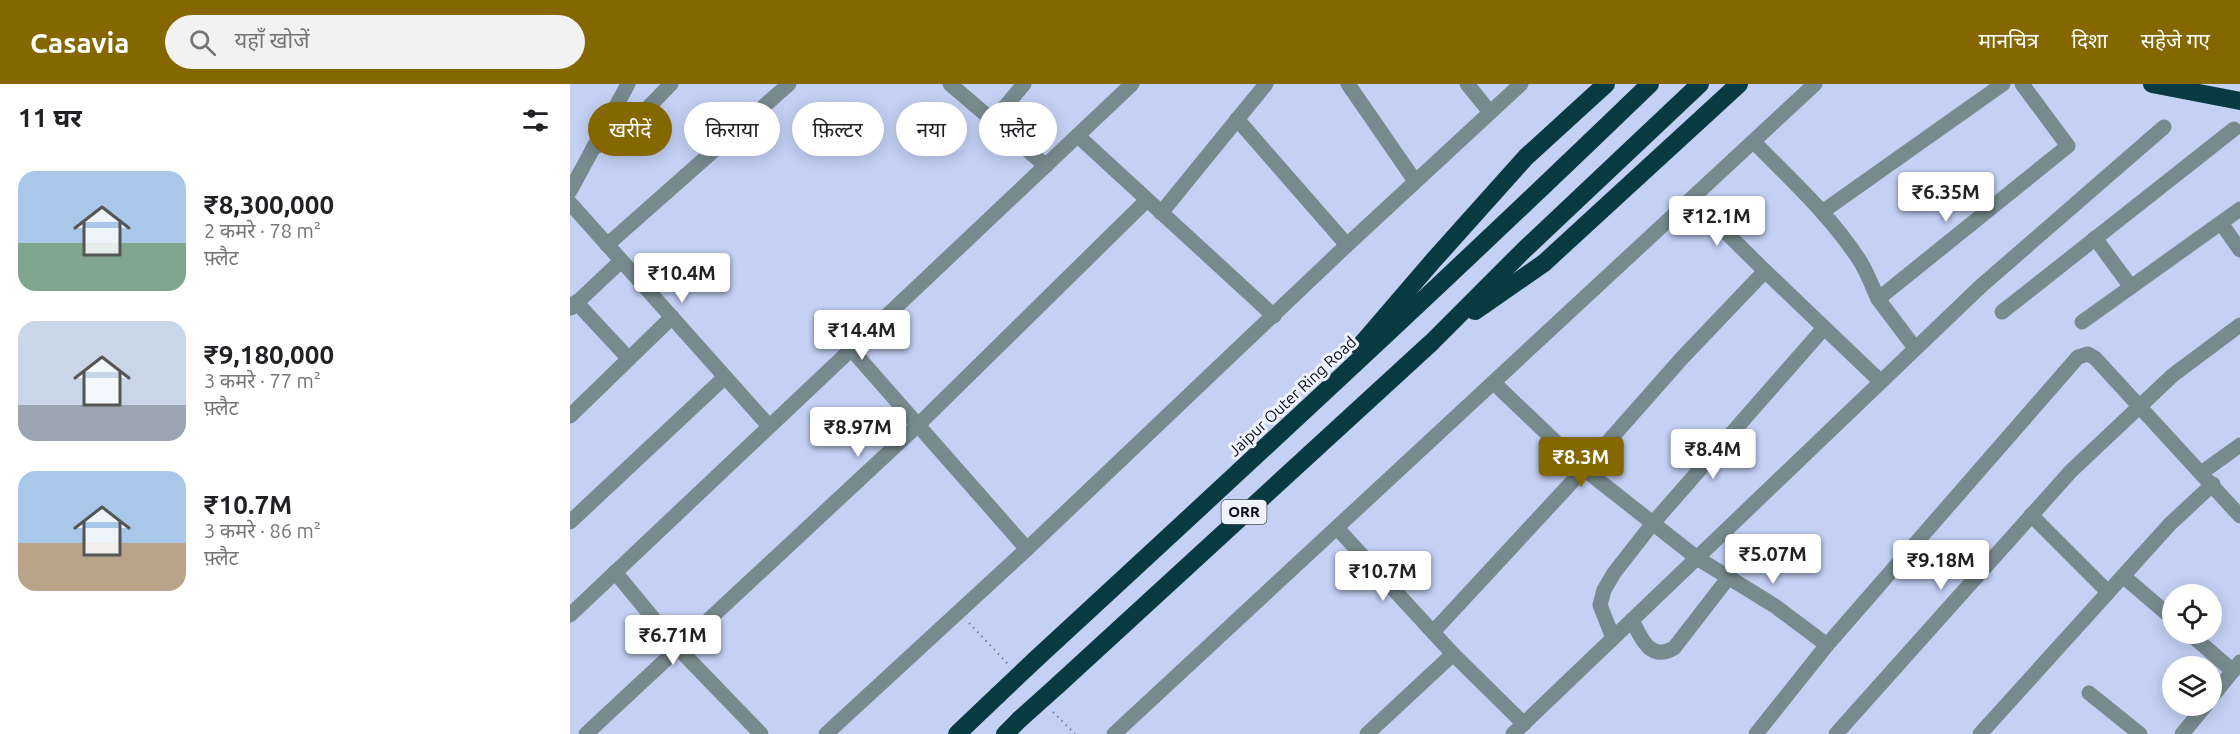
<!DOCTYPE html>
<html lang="hi">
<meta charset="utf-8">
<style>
body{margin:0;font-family:Ubuntu,"Noto Sans Devanagari",sans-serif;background:#f2f2f2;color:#202124;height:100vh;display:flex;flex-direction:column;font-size:22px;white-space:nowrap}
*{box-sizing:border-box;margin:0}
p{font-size:20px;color:#757577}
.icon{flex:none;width:33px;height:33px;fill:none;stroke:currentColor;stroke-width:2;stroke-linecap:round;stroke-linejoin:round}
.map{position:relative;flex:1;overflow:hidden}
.sheet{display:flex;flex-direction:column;background:#fff;width:570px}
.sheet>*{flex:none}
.banner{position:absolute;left:18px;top:18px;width:570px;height:54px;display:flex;gap:12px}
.buttons{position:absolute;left:1592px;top:500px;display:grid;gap:12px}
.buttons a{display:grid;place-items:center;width:60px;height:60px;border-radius:50%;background:#fff;box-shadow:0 3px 15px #0003;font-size:30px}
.price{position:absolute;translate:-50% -51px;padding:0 14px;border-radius:6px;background:#fff;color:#222;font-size:20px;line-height:39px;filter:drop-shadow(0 2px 3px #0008)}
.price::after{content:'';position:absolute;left:50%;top:36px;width:18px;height:14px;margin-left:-9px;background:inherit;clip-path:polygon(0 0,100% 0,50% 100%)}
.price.current{background:#856700;color:#fff}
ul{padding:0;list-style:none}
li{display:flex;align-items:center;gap:18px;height:150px;padding:0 18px}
li span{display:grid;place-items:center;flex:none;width:168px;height:120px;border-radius:18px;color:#555}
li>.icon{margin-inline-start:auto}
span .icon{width:72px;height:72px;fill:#fffc;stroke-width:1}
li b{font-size:26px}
h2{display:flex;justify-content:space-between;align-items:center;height:72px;padding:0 18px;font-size:26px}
.tag{padding:0 21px;border-radius:27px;background:#fff;box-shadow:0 3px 15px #0003;font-size:21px;line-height:54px}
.tag.current{background:#856700;color:#fff}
header{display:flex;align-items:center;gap:36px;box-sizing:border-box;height:84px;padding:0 30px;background:#856700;color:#fff}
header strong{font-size:28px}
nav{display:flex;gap:33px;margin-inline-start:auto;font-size:21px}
.search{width:420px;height:54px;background:#f2f2f2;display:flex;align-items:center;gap:15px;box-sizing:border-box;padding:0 21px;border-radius:33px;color:#757577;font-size:22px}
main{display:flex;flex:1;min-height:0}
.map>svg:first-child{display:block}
</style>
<header>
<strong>Casavia</strong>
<div class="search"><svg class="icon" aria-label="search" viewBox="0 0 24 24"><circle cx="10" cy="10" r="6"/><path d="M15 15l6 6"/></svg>यहाँ खोजें</div>
<nav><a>मानचित्र</a><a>दिशा</a><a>सहेजे गए</a></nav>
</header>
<main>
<section class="sheet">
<h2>11 घर<svg class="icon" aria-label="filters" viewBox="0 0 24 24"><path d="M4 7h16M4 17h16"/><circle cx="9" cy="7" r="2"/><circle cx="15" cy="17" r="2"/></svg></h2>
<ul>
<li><span style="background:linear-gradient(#a9c7e8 60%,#7fa58c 0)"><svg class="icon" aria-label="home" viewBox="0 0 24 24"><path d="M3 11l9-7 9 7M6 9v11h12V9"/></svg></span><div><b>₹8,300,000</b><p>2 कमरे · 78 m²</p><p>फ़्लैट</p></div></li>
<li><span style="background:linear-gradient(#c9d6e8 70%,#9aa5b1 0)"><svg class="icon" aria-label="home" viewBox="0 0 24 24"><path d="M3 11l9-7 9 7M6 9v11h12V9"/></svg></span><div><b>₹9,180,000</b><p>3 कमरे · 77 m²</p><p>फ़्लैट</p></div></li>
<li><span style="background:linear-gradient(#a9c7e8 60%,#b9a48a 0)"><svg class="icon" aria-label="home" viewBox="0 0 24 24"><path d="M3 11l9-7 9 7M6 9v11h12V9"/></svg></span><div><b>₹10.7M</b><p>3 कमरे · 86 m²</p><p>फ़्लैट</p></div></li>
</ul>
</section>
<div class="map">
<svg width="1670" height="650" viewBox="0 0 1670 650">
<rect width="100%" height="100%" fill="#c4d1f5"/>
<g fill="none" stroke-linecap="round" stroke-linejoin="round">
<g stroke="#737c95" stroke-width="2" stroke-dasharray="1.5 4.5" stroke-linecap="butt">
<path d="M 399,539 L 438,580"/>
<path d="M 483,628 L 505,650"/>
</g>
<g stroke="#778a8d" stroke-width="15">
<path d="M 380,0 L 476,82"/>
<path d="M 778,0 L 845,97"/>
<path d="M 897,0 L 920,28"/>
<path d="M 667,35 L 777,161"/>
<path d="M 423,37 L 454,0"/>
<path d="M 508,52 L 704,232"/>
<path d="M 1184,58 C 1221,96 1261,132 1290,177 C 1297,188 1302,202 1308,215"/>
<path d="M 23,64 C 55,51 77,24 101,0"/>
<path d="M 0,107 L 58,0"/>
<path d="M 1122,115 L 1195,187"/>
<path d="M 0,119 L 199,342"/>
<path d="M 1252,128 L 1433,0"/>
<path d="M 591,129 L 696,0"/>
<path d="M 1651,139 L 1670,166"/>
<path d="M 1525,154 L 1561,203 L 1670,125"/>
<path d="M 37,161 L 219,0"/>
<path d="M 6,218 L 59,275"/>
<path d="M 1,224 L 51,177"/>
<path d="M 1432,228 L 1664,45"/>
<path d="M 1512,238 L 1561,203"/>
<path d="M 1345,264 L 1308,215 L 1498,62 L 1452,0"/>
<path d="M 281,265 L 457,465"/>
<path d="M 924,299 L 1014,385 L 1127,474 L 1205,522 L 1257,561"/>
<path d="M 0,332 L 102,233"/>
<path d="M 1631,389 L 1670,361"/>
<path d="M 1461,431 L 1538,508"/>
<path d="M 0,438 L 155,293"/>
<path d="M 767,444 L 883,570"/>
<path d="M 45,488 L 107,563 L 191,650"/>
<path d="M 1553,492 L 1602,534"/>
<path d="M 1062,536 C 1071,554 1080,578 1104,564 L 1159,493"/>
<path d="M 863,548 L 1014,385 L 1112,274 L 1195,187 L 1310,297"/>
<path d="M 1619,549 L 1663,587"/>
<path d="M 1043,554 L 1030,521 L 1034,506 L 1044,489 L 1083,439 L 1254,244"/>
<path d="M 1519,609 L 1570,650"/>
<path d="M 1641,614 L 1670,578"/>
<path d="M 16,650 L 348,341 L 577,116"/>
<path d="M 256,650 L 457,465 L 777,161 L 951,0"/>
<path d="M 544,650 L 1245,0"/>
<path d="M 797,650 L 883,570 L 954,640"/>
<path d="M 943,650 L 1411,202 L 1594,43"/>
<path d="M 1186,650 L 1257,561 L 1508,273 L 1518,270 L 1525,274 L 1670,432"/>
<path d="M 1266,650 L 1501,387 L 1603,291 L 1670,241"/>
<path d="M 1410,650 L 1600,440 L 1643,400"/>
<path d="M 1612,650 L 1636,621"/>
</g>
<path stroke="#778a8d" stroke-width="15" d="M 0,531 L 562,0"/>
<g stroke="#073a41" stroke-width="18">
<path d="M 1582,0 L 1670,17"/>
<path d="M 905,227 L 974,179 L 1169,0"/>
<path d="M 789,263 L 862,178 L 956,73 L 1036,0"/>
<path d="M 465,576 C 672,385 878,195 1080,0"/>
<path d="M 488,601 L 862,258 L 953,167 L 1130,0"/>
<path d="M 387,650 L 428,611"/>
<path d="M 435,650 L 450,635"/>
</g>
<g stroke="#073a41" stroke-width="18">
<path d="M 428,611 L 465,576"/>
<path d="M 450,635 L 488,601"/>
</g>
</g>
<g text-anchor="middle" stroke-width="6" stroke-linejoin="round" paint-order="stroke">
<rect fill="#eef3fe" stroke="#4d515d" stroke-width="1.5" x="651.5" y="416" width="45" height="24" rx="4.5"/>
<g font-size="15" font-weight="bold" fill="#080c18">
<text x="674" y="433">ORR</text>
</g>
<g font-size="16" fill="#080c18" stroke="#eef3fe">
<text transform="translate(722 312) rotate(-43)" y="6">Jaipur Outer Ring Road</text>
</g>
</g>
</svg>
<div class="buttons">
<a><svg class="icon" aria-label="locate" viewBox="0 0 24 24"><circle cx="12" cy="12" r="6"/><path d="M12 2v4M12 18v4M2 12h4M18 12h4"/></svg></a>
<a><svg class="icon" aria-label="layers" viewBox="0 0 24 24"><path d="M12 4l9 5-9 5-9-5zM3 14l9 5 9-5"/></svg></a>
</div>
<b class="price" style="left:1376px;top:139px">₹6.35M</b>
<b class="price" style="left:1147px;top:163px">₹12.1M</b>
<b class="price" style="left:112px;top:220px">₹10.4M</b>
<b class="price" style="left:292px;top:277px">₹14.4M</b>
<b class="price" style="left:288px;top:374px">₹8.97M</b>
<b class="price" style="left:1143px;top:396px">₹8.4M</b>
<b class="price current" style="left:1011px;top:404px">₹8.3M</b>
<b class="price" style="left:1203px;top:501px">₹5.07M</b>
<b class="price" style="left:1371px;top:507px">₹9.18M</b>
<b class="price" style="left:813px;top:518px">₹10.7M</b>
<b class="price" style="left:103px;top:582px">₹6.71M</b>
<div class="banner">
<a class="tag current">खरीदें</a>
<a class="tag">किराया</a>
<a class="tag">फ़िल्टर</a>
<a class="tag">नया</a>
<a class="tag">फ़्लैट</a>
</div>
</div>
</main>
